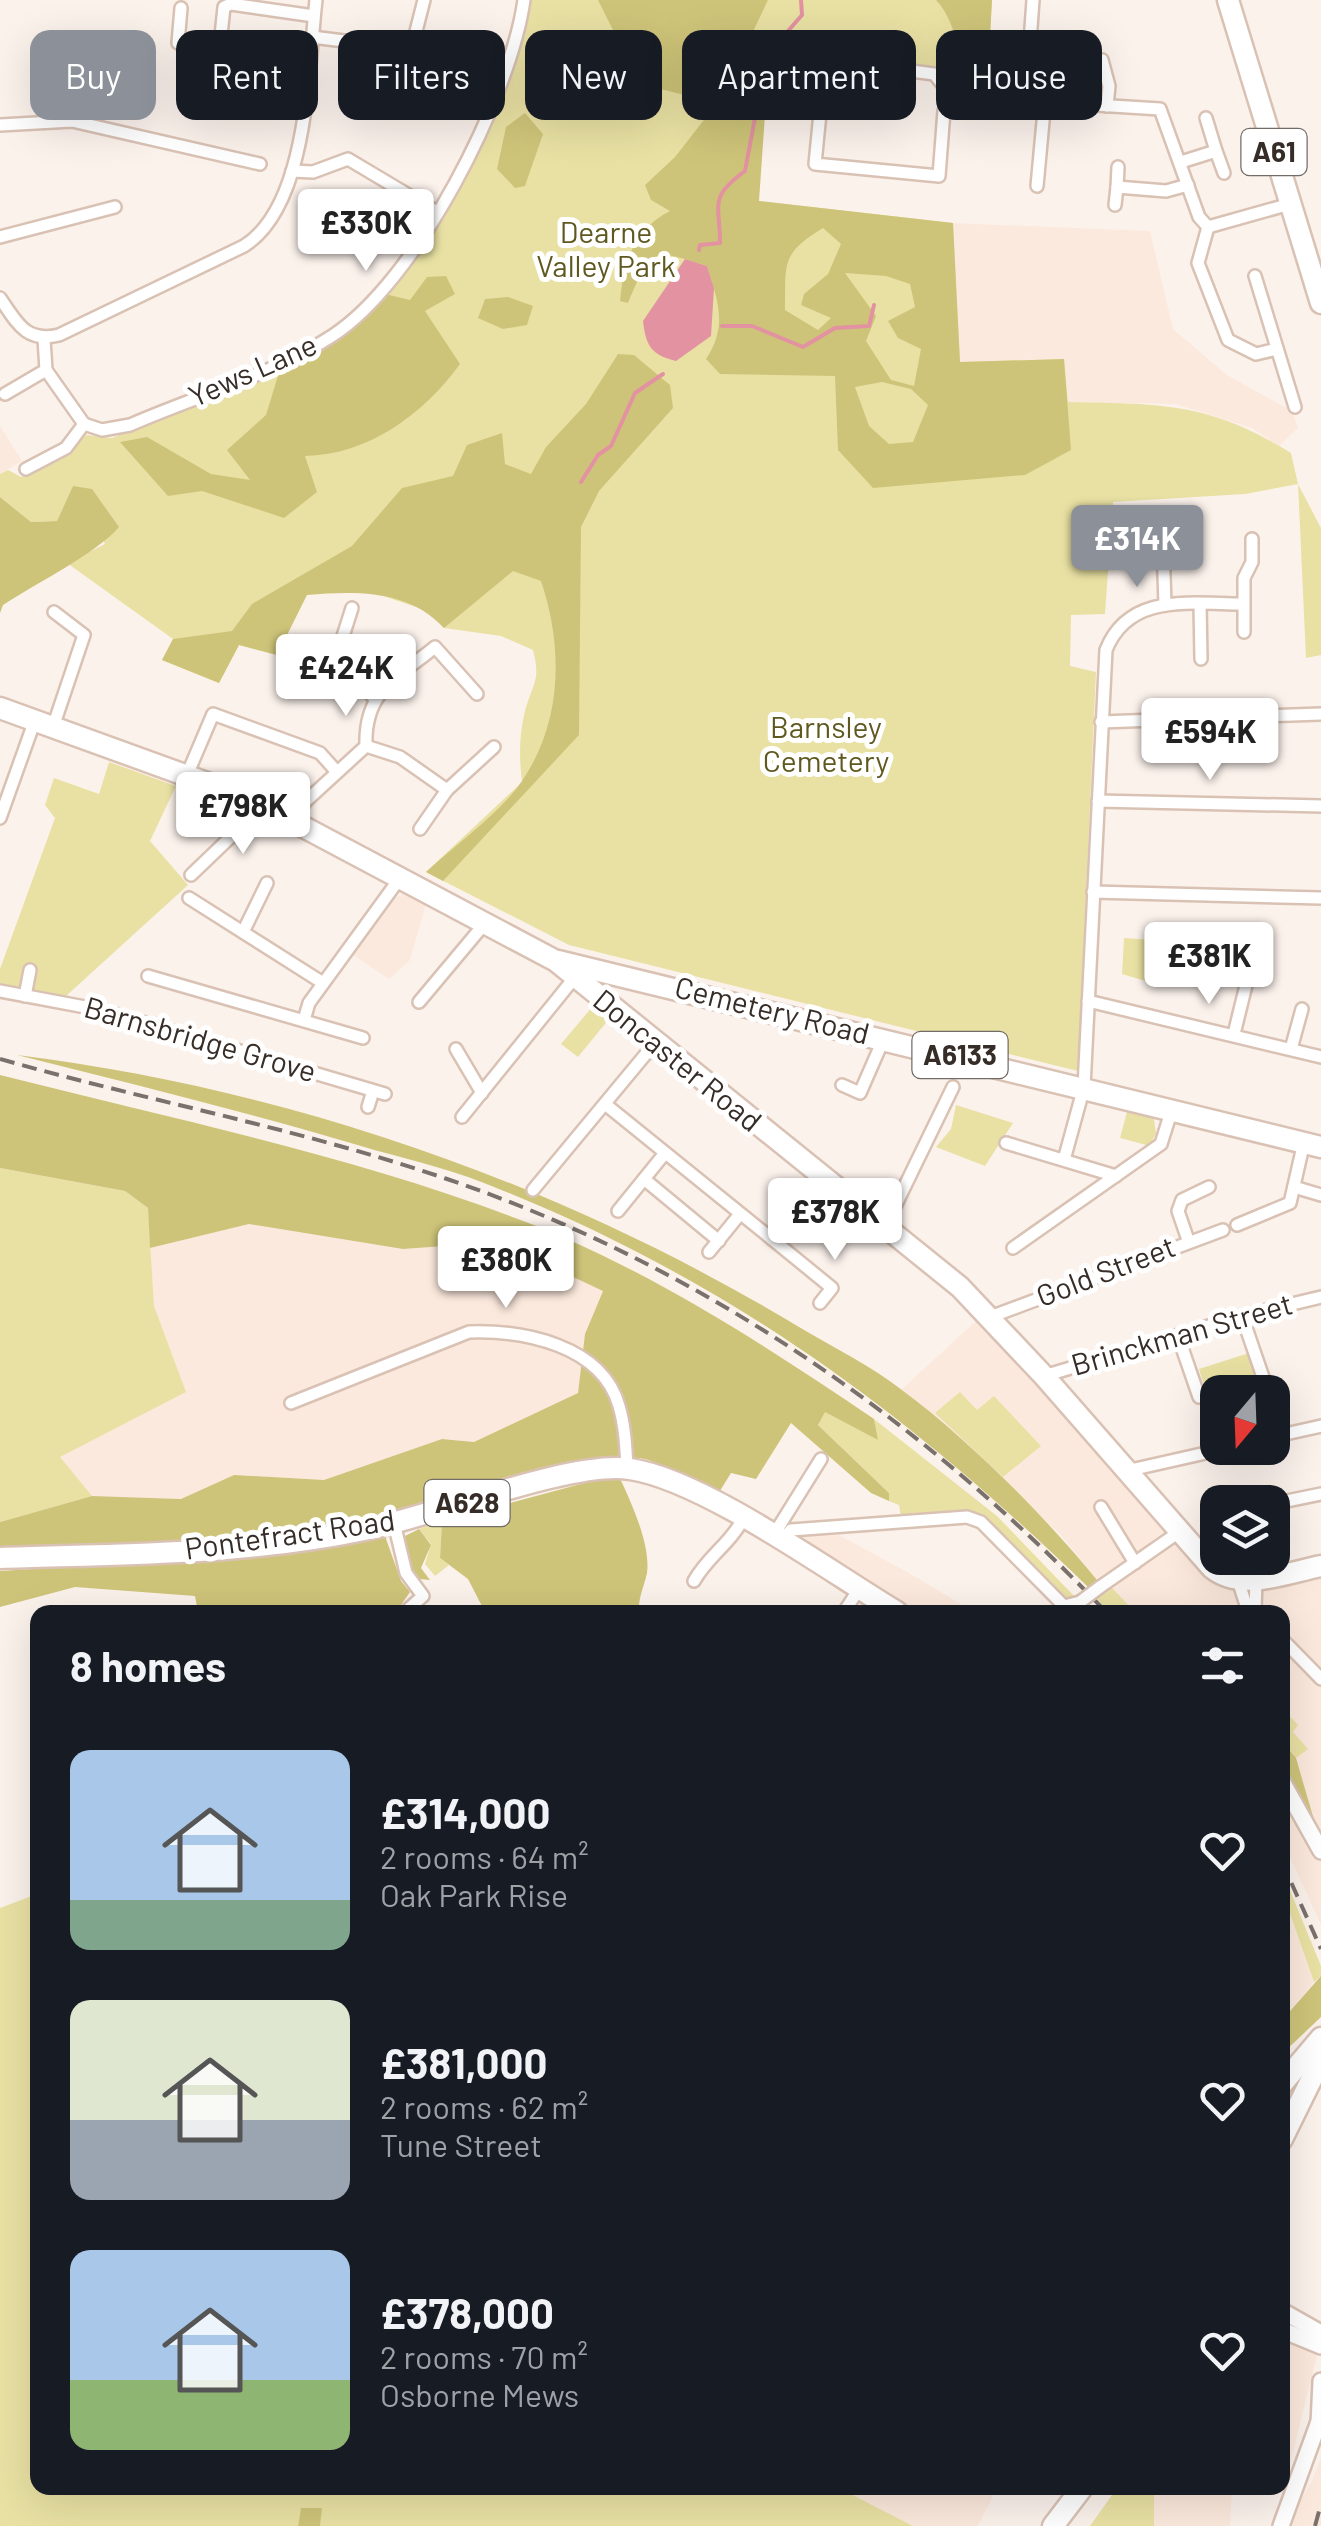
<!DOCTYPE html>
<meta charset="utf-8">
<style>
body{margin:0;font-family:Barlow,sans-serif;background:#242831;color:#f1f3f6;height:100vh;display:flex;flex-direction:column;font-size:38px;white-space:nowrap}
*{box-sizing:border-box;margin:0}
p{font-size:32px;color:#9ea1a6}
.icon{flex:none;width:55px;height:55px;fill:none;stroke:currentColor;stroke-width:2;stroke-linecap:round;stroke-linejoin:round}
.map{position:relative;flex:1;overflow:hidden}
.details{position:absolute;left:30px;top:1605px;width:1260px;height:890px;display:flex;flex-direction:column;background:#171b24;border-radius:20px;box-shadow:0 10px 40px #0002}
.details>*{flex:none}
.banner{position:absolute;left:30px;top:30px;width:1262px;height:90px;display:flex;gap:20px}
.needle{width:65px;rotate:199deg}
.fabs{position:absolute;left:1200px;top:1375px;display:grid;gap:20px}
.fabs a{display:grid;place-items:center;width:90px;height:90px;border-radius:20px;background:#171b24;box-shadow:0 10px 40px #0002;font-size:50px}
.price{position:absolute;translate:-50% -85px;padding:0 22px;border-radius:10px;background:#fff;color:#222;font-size:32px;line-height:65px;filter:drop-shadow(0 2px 5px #0008)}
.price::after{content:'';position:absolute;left:50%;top:60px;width:30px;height:22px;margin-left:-15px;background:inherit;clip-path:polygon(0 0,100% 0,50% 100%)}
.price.selected{background:#8c9099;color:#fff}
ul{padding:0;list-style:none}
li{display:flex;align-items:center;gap:30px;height:250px;padding:0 40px}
li span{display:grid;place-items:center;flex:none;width:280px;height:200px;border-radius:20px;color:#555}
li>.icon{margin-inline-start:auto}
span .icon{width:120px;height:120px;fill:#fffc;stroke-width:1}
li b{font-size:42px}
h2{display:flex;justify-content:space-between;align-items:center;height:120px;padding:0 40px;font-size:42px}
.pill{padding:0 35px;border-radius:20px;background:#171b24;box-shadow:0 10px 40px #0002;font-size:35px;line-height:90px}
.pill.selected{background:#8c9099;color:#fff}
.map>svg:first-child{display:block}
</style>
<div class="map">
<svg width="1321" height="2526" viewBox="0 0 1321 2526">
<rect width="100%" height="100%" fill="#fcf2ec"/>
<g fill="#fce9dd">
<path d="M 953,223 L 1150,231 L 1173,329 L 1227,375 L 1292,411 L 1298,428 L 1279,446 L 1252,428 L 1175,404 L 1068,402 L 1063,359 L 960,362 Z"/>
<path d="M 0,426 L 22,461 L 0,474 Z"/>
<path d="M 405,893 L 426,904 L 410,960 L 389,979 L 352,954 L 391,900 Z"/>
<path d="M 249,1224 L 403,1249 L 499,1242 L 603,1290 L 585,1334 L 578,1393 L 474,1442 L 442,1439 L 324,1480 L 234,1475 L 181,1499 L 92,1496 L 59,1457 L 186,1392 L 154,1306 L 150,1248 Z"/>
<path d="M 977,1320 L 1214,1581 L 1232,1591 L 1321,1571 L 1321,1925 L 1283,1842 L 1282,1612 L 1136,1612 L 1097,1580 L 1060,1534 L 902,1389 Z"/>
<path d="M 839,1535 L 909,1573 L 974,1612 L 917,1612 L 799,1541 L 799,1536 Z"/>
<path d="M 1282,1894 L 1314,1982 L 1283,2019 L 1282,2019 Z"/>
<path d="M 1283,2340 L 1318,2352 L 1283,2491 L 1232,2489 L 1230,2526 L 1154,2526 L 1154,2488 L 1282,2488 Z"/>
<path d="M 1321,2458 L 1321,2526 L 1285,2526 L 1312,2481 Z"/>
<path d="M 839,2488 L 997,2488 L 978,2526 L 913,2526 Z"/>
</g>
<g fill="#e9e1a3">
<path d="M 529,0 L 992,0 L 987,90 L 953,86 L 931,69 L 769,57 L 758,201 L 953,223 L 960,362 L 1064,359 L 1068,402 C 1161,404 1209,402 1291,453 L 1298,484 L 1321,528 L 1321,655 L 1306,658 L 1298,484 L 1245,494 L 1113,502 L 1105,614 L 1071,615 L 1070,666 L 1096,672 L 1078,1071 L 569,945 L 426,872 L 522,782 C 519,757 519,735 525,711 C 533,682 541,681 533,650 L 501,636 L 444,628 L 428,611 L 368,591 L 307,594 L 277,655 L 239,645 L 219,683 L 162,660 L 173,639 L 67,563 L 105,544 L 73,487 L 57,521 L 31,522 L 0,497 L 0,474 L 8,470 L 21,477 L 63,458 L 86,435 L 112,438 L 280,369 L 339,337 L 431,233 L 473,162 L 522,45 Z"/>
<path d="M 109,762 L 176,786 L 150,841 L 188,885 L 66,996 L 6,988 L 0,984 L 0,969 L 55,818 L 45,805 L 54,778 L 99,794 Z"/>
<path d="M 1124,938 L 1168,941 L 1159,985 L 1122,974 Z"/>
<path d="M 593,1006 L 609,1019 L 578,1057 L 561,1044 Z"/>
<path d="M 956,1105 L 1013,1123 L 985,1166 L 936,1147 L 951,1129 Z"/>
<path d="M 1128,1108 L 1154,1119 L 1156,1133 L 1150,1146 L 1120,1138 Z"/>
<path d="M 0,1168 L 125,1191 L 148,1208 L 154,1306 L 186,1392 L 60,1457 L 92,1496 L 0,1522 Z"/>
<path d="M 1249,1353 L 1260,1387 L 1218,1392 L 1217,1397 L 1208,1399 L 1199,1369 Z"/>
<path d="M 960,1392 L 977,1410 L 994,1396 L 1041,1446 L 1003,1477 L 935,1413 Z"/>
<path d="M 824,1411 L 877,1439 L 874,1419 L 997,1516 L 1075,1597 L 1069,1602 L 1062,1599 L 979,1515 L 901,1517 L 899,1505 L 889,1501 L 889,1493 L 818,1425 Z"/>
<path d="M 442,1521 L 440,1558 L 449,1565 L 435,1576 L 425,1564 L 431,1544 L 419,1529 Z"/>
<path d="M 1112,1588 L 1135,1612 L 1136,1612 L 1109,1612 L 1097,1599 Z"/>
<path d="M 1282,1708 L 1298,1725 L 1293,1732 L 1308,1749 L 1296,1758 L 1283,1741 Z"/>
<path d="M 1283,1873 L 1321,1966 L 1321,1976 L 1314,1982 L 1283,1894 Z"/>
<path d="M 37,1894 L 38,2488 L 839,2488 L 913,2526 L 320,2526 L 321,2509 L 301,2509 L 298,2526 L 0,2526 L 0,1908 Z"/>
<path d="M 1117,2488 L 1154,2488 L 1154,2526 L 1090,2526 Z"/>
</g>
<g fill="#cec479" fill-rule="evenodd">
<path d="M 598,0 L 768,0 L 738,63 L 705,100 L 640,84 Z"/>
<path d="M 936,0 L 992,0 L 987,90 C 955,69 961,26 936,0 Z"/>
<path d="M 769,57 L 759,201 L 953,223 L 960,362 L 1064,359 L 1071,450 L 1025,475 L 873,488 L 838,450 L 835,376 L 720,374 L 706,359 C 728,326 718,301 707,266 C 650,248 652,247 628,303 L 620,301 C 624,261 633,230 670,211 L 651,200 L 645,185 L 675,157 L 714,107 L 746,104 L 753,71 ZM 823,228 L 841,244 L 828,274 L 804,294 L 801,305 L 831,318 L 818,330 L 785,310 C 786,264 780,254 823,228 ZM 845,273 L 886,276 L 910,284 L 915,307 L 888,321 L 898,338 L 921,349 L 914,386 L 891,380 L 866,341 L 876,316 ZM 882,382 L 911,389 L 928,405 L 913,442 L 889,444 L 869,426 L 855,387 Z"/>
<path d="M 576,68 L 589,69 L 601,85 L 599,116 L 575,114 L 564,101 Z"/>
<path d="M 525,113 L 543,134 L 525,186 L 515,188 L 497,169 L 506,127 Z"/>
<path d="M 446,276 L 455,294 L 425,311 L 460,364 C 424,414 368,455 305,456 L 317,492 L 284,518 L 202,491 L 168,496 L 120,442 L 147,437 L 211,474 L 250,480 L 227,450 L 266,415 L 280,369 L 385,294 L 410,300 L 427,277 Z"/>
<path d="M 508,297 L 533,306 L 527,325 L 503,329 L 478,318 L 485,299 Z"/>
<path d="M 618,354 L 634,355 L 670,385 L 673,408 L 599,491 L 581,527 L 579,735 L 443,881 L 426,872 C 454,846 501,812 522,781 C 563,721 563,646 541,581 L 513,571 L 444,628 C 408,589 355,591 307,595 L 277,655 L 239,645 L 219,683 L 162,660 L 173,639 L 232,631 L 252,604 L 352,546 L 402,488 L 453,476 L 467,445 L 502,433 L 505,464 L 531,474 L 546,447 L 586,404 Z"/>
<path d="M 73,486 L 92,489 L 119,527 C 97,553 35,584 3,605 L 0,613 L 0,497 L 31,522 L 57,521 Z"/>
<path d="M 17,1055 C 291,1089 562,1184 799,1327 C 833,1347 871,1366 902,1390 C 969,1440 1044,1515 1097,1580 L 1088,1587 C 904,1409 724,1277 484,1183 C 444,1167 401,1158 361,1146 C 247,1112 132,1084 17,1055 Z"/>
<path d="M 0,1075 C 173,1119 351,1155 518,1219 C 645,1267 762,1343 874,1419 L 878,1440 L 825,1412 L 818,1425 L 889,1493 L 889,1501 L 871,1493 L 791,1423 L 756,1479 L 731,1473 L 718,1494 C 693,1488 658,1457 636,1458 C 540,1458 448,1503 355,1521 C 239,1544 118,1541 0,1550 L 0,1522 L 92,1496 L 181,1499 L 234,1475 L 324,1480 L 442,1439 L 474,1442 L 578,1393 L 585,1334 L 603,1291 L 499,1242 L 403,1249 L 249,1224 L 150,1248 L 148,1208 L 125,1191 L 0,1168 Z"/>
<path d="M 618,1474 C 630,1500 651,1544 647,1573 C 644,1587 638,1598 639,1612 L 485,1612 L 468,1579 L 440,1558 L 442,1521 Z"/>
<path d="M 419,1529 L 431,1545 L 421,1568 L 430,1580 L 420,1579 L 411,1569 L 405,1536 Z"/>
<path d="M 385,1536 L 401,1581 L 410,1592 L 396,1612 L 198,1612 L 195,1596 L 75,1587 L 0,1607 L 0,1571 L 231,1557 Z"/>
<path d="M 1282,1741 L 1296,1758 L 1314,1820 L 1283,1766 Z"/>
<path d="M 1321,1976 L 1321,2017 L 1283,2053 L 1283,2019 Z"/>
<path d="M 301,2508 L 322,2508 L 320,2526 L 298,2526 Z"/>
</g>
<path fill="#e292a0" d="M 685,259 L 707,266 L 714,288 L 711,336 L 676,361 C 651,355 646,346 643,321 Z"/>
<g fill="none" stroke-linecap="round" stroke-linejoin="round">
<g stroke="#e292a0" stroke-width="4">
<path d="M 699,250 L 700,245 L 720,243 C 720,204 708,198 745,171 L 767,55 L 802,15 L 801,0"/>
<path d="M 722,326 L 752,326 L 803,347 L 835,328 L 869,326 L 874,305"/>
<path d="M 581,482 L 598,455 L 611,446 L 635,393 L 663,374"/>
</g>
<defs>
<g id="street">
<path d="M 181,8 L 178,43 L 217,48"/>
<path d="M 312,37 L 400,48 L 413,43 L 424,0"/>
<path d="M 1088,62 L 1102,60 L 1109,86 L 1107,106"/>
<path d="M 852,74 L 824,73 L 815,164 L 939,176 L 944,111 L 952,96 L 934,74 L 911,71"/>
<path d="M 215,91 L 224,7 L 231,4 L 314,16"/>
<path d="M 952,96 L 1160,109 L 1199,217 L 1208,227 L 1290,204"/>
<path d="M 1026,98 L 1033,0"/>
<path d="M 0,125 L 72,121 L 260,164"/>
<path d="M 1216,151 L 1224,173"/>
<path d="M 1181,162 L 1216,151 L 1206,118"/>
<path d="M 292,171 L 313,172 L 348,159 L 437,212"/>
<path d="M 1037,186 L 1045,100"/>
<path d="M 1117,187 L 1118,167"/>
<path d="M 1115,205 L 1117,187 L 1166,191 L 1188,185"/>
<path d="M 1208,227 L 1198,263 L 1228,340 L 1256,354 L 1277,349"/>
<path d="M 0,237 L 115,207"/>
<path d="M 1255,276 L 1295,407"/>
<path d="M 0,298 C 17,323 26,343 59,335 L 244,246 C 308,206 308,70 316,0"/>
<path d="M 44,339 L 46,370 L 84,424"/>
<path d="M 5,394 L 46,370"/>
<path d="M 84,424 L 102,430 L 130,425 C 196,396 272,375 332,336 C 417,281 510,98 524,0"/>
<path d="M 26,469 L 66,448 L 84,424"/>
<path d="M 1163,545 L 1165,605"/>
<path d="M 1200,604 L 1201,659"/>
<path d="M 1244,632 L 1244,578 L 1252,562 L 1252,539"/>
<path d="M 286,663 C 318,673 352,670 374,698"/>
<path d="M 331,674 L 352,608"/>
<path d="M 1101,722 L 1321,714"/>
<path d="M 53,727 L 84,635 L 54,612"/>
<path d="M 366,746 L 400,757 L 447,790"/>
<path d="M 187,775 L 213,714 L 320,753 L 337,772"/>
<path d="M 1098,801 L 1321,806"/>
<path d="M 0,818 L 35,720"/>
<path d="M 293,821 L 306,801 L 366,746 C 364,691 396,679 435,647 L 477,694"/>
<path d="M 420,829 L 447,790 L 494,747"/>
<path d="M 191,875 L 264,805"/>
<path d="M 1093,892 L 1321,898"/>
<path d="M 189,898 L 323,983"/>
<path d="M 243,932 L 267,883"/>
<path d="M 1228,968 L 1249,974"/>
<path d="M 148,976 L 363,1038"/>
<path d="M 0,991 L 101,1010 L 385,1094"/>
<path d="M 25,996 L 30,970"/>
<path d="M 1088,1001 L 1321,1057"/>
<path d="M 419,1002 L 486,922"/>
<path d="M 304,1020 L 309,1003 L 400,878"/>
<path d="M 1234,1034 L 1252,961"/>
<path d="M 456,1049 L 482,1093"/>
<path d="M 1291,1049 L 1302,1009"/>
<path d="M 842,1085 L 860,1093 L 884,1038"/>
<path d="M 605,1104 L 772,1239 L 821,1176"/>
<path d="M 368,1107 L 373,1091"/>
<path d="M 462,1117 L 575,977"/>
<path d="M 1006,1143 L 1116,1176"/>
<path d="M 1064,1160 L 1084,1087 L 1106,650 C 1129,592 1192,604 1243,604"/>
<path d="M 644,1179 L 719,1241"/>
<path d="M 1294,1187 L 1321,1195"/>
<path d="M 533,1190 L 655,1043"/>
<path d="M 618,1211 L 665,1153"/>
<path d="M 1237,1225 L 1290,1203 L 1304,1142"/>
<path d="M 885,1227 L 953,1087"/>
<path d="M 772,1239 L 832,1288 L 820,1303"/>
<path d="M 1188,1240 L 1178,1211 L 1182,1200 L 1209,1187"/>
<path d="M 1013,1248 L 1161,1144 L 1172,1109"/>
<path d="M 709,1252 L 740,1214"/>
<path d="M 1242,1316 L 1265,1383"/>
<path d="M 990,1317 L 1223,1230"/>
<path d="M 1178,1336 L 1199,1397"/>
<path d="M 1044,1376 L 1242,1316 L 1321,1297"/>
<path d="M 291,1403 L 469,1332 C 523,1330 602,1345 619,1406 C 625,1426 626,1448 627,1468"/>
<path d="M 1272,1437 L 1321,1426"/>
<path d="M 1126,1471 L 1228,1448"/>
<path d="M 1272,1504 L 1321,1494"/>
<path d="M 1101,1507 L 1135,1563"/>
<path d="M 394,1523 L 406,1573 L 423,1596 L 405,1612"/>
<path d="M 773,1536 L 821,1459"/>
<path d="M 781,1541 L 791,1530 L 967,1517 L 981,1522 L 1064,1606 L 1080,1602"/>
<path d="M 1238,1580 L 1246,1605 L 1256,1612"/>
<path d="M 694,1581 C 708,1556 730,1544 743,1519"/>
<path d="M 1100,1587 L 1179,1532"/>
<path d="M 1255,1611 L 1256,1580"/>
<path d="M 844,1612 L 859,1589"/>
<path d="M 1282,1639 L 1321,1679"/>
</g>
<g id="secondary">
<path d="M 1282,1781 L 1321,1851"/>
<path d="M 1282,2311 L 1321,2333"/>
<path d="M 1282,2330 L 1321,2346"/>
<path d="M 1319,2424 L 1321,2381"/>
<path d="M 1281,2526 L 1321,2416"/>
</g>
<g id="highway">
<path d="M 1228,0 L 1321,303"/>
<path d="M 0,708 L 251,799 L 556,961 L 960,1287 L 1044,1376 L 1212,1568 C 1242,1592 1286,1573 1321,1566"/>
<path d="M 558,961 L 1321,1147"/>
<path d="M 0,1558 C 120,1554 246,1555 364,1530 C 430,1517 572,1460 630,1469 C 704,1480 830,1572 897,1612"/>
<path d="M 1282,2084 L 1321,2038"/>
<path d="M 1282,2139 L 1321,2060"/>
<path d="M 1053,2526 L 1082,2488"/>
</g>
</defs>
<use href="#street" stroke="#d9c2b4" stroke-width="16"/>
<use href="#secondary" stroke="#d9c2b4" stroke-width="20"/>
<use href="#highway" stroke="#d9c2b4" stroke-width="25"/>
<use href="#street" stroke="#fff" stroke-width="11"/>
<use href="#secondary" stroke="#fff" stroke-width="15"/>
<use href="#highway" stroke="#fff" stroke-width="20"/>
<g stroke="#7a716c" stroke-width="4" stroke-dasharray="15 8" stroke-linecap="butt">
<path d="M 0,1059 C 148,1101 301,1129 447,1179 C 700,1265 923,1420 1106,1612"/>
<path d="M 1282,1862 L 1321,1949"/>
<path d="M 1315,2526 L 1321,2504"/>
</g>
<defs>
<path id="street-bridge" d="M 1080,1602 L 1100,1587"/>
</defs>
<use href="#street-bridge" stroke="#d9c2b4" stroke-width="16" stroke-linecap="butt"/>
<use href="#street-bridge" stroke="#fff" stroke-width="11"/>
</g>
<g text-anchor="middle" stroke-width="10" stroke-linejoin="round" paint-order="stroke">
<g fill="#fff" stroke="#726c68" stroke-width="2.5">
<rect x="1241.5" y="129" width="65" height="46" rx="8"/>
<rect x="912.5" y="1032" width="95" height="46" rx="8"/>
<rect x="424.5" y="1480" width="85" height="46" rx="8"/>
</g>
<g font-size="28" font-weight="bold" fill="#362d28">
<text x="1274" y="162">A61</text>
<text x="960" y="1065">A6133</text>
<text x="467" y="1513">A628</text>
</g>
<g font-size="30" fill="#5f581f" stroke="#fff">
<text x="606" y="243">Dearne<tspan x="606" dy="34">Valley Park</tspan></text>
<text x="826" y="738">Barnsley<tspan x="826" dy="34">Cemetery</tspan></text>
</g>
<g font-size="30" fill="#362d28" stroke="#fff">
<text transform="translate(253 371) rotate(-24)" y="10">Yews Lane</text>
<text transform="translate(772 1011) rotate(14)" y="10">Cemetery Road</text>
<text transform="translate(200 1040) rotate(16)" y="10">Barnsbridge Grove</text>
<text transform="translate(677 1061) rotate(39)" y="10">Doncaster Road</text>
<text transform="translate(1106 1272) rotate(-21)" y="10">Gold Street</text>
<text transform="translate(1182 1335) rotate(-16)" y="10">Brinckman Street</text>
<text transform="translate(290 1535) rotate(-8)" y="10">Pontefract Road</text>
</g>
</g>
</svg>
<div class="fabs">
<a><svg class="needle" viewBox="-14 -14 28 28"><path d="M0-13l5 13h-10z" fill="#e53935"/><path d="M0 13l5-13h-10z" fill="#9ea1a6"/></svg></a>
<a><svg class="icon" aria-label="layers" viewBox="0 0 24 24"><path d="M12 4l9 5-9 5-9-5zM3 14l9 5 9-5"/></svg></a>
</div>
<b class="price" style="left:366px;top:274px">£330K</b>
<b class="price selected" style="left:1137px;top:590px">£314K</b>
<b class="price" style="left:346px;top:719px">£424K</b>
<b class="price" style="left:1210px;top:783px">£594K</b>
<b class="price" style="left:243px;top:857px">£798K</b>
<b class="price" style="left:1209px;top:1007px">£381K</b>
<b class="price" style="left:835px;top:1263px">£378K</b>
<b class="price" style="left:506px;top:1311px">£380K</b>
<div class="banner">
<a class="pill selected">Buy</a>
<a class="pill">Rent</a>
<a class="pill">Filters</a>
<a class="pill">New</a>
<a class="pill">Apartment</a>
<a class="pill">House</a>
</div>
<section class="details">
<h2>8 homes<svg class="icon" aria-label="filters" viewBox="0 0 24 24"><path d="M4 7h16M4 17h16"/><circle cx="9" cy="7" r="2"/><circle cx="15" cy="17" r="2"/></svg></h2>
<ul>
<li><span style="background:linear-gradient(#a9c7e8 75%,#7fa58c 0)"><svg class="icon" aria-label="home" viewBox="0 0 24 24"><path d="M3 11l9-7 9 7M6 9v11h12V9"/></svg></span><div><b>£314,000</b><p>2 rooms · 64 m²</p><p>Oak Park Rise</p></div><svg class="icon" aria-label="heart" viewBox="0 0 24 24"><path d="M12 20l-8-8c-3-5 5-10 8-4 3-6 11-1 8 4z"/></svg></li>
<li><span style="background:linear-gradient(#dfe7d0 60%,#9aa5b1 0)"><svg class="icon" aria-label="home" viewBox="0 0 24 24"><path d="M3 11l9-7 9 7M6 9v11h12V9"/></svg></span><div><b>£381,000</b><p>2 rooms · 62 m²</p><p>Tune Street</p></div><svg class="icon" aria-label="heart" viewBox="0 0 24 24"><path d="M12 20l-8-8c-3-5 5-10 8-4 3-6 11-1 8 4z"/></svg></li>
<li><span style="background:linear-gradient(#a9c7e8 65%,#8fb573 0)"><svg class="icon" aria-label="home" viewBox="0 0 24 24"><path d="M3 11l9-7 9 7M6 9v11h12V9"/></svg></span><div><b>£378,000</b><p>2 rooms · 70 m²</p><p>Osborne Mews</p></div><svg class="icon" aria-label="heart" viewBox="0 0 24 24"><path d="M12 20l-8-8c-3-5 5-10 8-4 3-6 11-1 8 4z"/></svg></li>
</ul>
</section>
</div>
